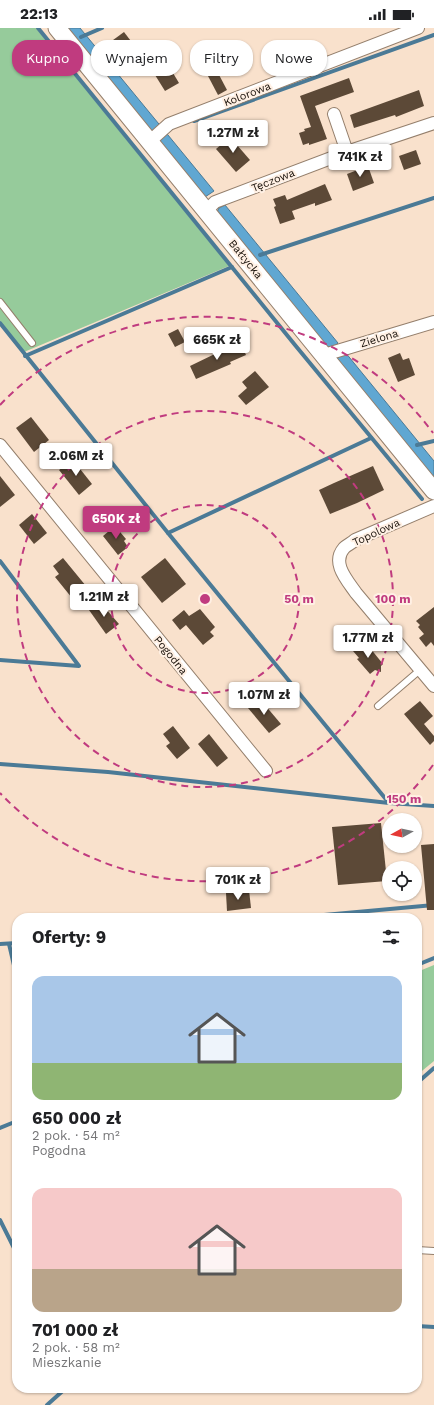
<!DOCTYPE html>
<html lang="pl">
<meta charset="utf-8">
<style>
body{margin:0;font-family:"Work Sans",sans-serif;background:#f2f2f2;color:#202124;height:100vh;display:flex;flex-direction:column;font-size:15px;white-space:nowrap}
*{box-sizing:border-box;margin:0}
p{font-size:13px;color:#757577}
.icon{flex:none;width:22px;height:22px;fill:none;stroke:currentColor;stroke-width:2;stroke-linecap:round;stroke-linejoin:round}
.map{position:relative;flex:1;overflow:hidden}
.sheet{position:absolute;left:12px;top:885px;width:410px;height:480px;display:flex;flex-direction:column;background:#fff;border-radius:16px;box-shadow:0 1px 3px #0004}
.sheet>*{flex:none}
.hud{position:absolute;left:12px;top:12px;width:410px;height:36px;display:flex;gap:8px}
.needle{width:26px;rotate:262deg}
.controls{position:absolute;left:382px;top:785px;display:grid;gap:8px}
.controls a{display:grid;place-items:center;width:40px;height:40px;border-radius:50%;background:#fff;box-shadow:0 1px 3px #0004;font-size:20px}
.price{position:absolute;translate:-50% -34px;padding:0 9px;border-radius:4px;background:#fff;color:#222;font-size:13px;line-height:26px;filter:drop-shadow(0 1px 2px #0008)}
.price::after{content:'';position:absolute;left:50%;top:24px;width:12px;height:9px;margin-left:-6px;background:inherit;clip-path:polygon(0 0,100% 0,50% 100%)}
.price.selected{background:#c03b7f;color:#fff}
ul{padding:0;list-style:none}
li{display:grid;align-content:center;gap:8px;height:212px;padding:0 20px}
li span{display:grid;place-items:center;height:124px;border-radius:12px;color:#555}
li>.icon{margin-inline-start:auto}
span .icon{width:72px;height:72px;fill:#fffc;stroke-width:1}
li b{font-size:17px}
h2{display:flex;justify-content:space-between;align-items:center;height:48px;padding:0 20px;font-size:17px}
.pill{padding:0 14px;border-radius:16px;background:#fff;box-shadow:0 1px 3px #0004;font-size:14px;line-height:36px}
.pill.selected{background:#c03b7f;color:#fff}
.status{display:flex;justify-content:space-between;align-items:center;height:28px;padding:0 20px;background:#fff;direction:ltr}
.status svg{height:11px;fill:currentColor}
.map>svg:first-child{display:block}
</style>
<div class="status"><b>22:13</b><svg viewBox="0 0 49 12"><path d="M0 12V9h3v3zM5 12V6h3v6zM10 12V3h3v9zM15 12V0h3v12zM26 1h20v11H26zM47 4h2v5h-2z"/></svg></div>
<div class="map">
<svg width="434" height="1377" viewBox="0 0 434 1377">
<rect width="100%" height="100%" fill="#f9e1cc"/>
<g fill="#96cb9b">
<path d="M 0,0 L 36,0 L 229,238 L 24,324 L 0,293 Z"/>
<path d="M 434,937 L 434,1033 L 417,1047 L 417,944 Z"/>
</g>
<g fill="#60a7d2" stroke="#4b7a96">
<path d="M 68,0 L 80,0 L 214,163 L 205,169 Z"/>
<path d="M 225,177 L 338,315 C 334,319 331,320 326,319 L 217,184 L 219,180 Z"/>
<path d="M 345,324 L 434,433 L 434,451 L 335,331 L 339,327 Z"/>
</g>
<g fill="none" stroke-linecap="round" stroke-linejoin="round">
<g stroke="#4b7a96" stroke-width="4">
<path d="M 38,0 L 295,317 L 422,471"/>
<path d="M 81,9 L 102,0"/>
<path d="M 194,93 L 434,7"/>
<path d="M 260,227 L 434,170"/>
<path d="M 0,295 L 168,505 L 389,775"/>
<path d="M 25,328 L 232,239"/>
<path d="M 417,417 L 434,413"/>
<path d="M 168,505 L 371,410"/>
<path d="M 0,533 L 79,638 L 0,632"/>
<path d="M 0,736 L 108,744 L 389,775 L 434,778"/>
<path d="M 291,890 L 434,877"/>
<path d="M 0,916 L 17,915"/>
<path d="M 9,916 L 17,950"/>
<path d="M 417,937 L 434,930"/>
<path d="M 417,1055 L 434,1040"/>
<path d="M 0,1100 L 17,1093"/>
<path d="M 0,1192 L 17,1226"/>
<path d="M 417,1298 L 434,1299"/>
<path d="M 47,1377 L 66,1360"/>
</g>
</g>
<g fill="#5c4937">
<path d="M 124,4 L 137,21 L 122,32 L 109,15 Z"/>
<path d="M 207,24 L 227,62 L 218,67 L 198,29 Z"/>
<path d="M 164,30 L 179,55 L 165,63 L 150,39 Z"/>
<path d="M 349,50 L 354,64 L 315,78 L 327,111 L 309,117 L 309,115 L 303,117 L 299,105 L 305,103 L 304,101 L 311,99 L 300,68 Z"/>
<path d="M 419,62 L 424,78 L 396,89 L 395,87 L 354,100 L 350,87 Z"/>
<path d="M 230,109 L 250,132 L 236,144 L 216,121 Z"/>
<path d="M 416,122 L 421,136 L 404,142 L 399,128 Z"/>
<path d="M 368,138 L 374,155 L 353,163 L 347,146 Z"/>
<path d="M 325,156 L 332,172 L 315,178 L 315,175 L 292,183 L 295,191 L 280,196 L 274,179 L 276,178 L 273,171 L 285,167 L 287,172 Z"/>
<path d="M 178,301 L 185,314 L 175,319 L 168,306 Z"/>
<path d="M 241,316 L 246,327 L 230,334 L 231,336 L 196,351 L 190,338 L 223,322 L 224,324 Z"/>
<path d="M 400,325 L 403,332 L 409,330 L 415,347 L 398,354 L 388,330 Z"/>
<path d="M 255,343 L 269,359 L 246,377 L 238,368 L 247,360 L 242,354 Z"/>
<path d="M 31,389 L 49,412 L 34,424 L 16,400 Z"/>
<path d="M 73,432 L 92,456 L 79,467 L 59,442 Z"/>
<path d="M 373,438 L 384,462 L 357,475 L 330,486 L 319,462 L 334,455 Z"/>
<path d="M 0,448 L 15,467 L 0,479 Z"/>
<path d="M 32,486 L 47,505 L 34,516 L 19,497 Z"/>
<path d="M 115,498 L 126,511 L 124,513 L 128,519 L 118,527 L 103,508 Z"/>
<path d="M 63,530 L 86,558 L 72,570 L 55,549 L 59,546 L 53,538 Z"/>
<path d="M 165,530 L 186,556 L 162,575 L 141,549 Z"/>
<path d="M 99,573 L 119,596 L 106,606 L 89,582 Z"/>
<path d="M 434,579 L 434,618 L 431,614 L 426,619 L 419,610 L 424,606 L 418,599 L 420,597 L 416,593 Z"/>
<path d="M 200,581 L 215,599 L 210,604 L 214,608 L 203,617 L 186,597 L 180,602 L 172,592 L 184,582 L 189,588 Z"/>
<path d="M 363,615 L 369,621 L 370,620 L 383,636 L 381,638 L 381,644 L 375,642 L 370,646 L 357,631 L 359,630 L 353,623 Z"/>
<path d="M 259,670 L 281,696 L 269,705 L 248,680 Z"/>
<path d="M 420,673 L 433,688 L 424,696 L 434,708 L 434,713 L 430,717 L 404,686 Z"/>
<path d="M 173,698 L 190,720 L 177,731 L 166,718 L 170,715 L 163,706 Z"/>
<path d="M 209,706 L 228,730 L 217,739 L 198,716 Z"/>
<path d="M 381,795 L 387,853 L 338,857 L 332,799 Z"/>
<path d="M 434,816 L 434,882 L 427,882 L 421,817 Z"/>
<path d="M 249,862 L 251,880 L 227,883 L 226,865 Z"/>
</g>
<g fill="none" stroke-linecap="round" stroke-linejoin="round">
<defs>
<g id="service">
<path d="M 0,274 L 32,315"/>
<path d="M 378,678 L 420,642"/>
<path d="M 417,1222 L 434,1223"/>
</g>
<g id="minor">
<path d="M 334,86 L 347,124"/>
<path d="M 149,114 L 169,96 L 418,0"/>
<path d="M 206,183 L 215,174 L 347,124 L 434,95"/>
<path d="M 324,327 L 434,294"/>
<path d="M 0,417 L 266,743"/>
<path d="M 434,478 L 355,512 C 352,515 347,517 344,520 C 331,535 347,552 356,565 L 434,658"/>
</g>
<path id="secondary" d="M 57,0 L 434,463"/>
</defs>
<use href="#service" stroke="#947f6c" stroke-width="8"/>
<use href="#minor" stroke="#947f6c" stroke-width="14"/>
<use href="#secondary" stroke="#947f6c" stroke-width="19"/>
<use href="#service" stroke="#fff" stroke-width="6"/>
<use href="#minor" stroke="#fff" stroke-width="12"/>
<use href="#secondary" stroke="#fff" stroke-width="17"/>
</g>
<g fill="none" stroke="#c03b7f" stroke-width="2" stroke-dasharray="7 5">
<circle cx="205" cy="571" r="94"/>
<circle cx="205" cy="571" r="188"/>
<path d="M433 737A282 282 0 0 1 0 765M0 377A282 282 0 0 1 433 405"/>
</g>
<g text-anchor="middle" stroke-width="4" stroke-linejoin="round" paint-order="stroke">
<g font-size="11" fill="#19110a" stroke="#fff0e4">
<text transform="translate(247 66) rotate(-21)" y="4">Kolorowa</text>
<text transform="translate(273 152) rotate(-21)" y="4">Tęczowa</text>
<text transform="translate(246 231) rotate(51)" y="4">Bałtycka</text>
<text transform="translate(379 310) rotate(-17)" y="4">Zielona</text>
<text transform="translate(376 504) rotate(-25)" y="4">Topolowa</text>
<text transform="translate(171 627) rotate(51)" y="4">Pogodna</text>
</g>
</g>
<circle cx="205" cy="571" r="6" fill="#c03b7f" stroke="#fff0e4" stroke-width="2"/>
<g font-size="12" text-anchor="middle" font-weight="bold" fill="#c03b7f" stroke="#fff0e4" stroke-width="4" stroke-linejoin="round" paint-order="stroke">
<text x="299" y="575">50 m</text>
<text x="393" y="575">100 m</text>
<text x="404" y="775">150 m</text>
</g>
</svg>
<div class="controls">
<a><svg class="needle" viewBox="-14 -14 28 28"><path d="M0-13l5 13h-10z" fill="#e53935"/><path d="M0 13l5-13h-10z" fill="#757577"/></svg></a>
<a><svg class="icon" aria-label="locate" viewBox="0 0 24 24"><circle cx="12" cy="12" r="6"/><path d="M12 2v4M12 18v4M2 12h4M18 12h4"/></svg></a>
</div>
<b class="price" style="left:233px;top:126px">1.27M zł</b>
<b class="price" style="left:360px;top:150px">741K zł</b>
<b class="price" style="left:217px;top:333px">665K zł</b>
<b class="price" style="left:76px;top:449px">2.06M zł</b>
<b class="price selected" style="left:116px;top:512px">650K zł</b>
<b class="price" style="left:104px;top:590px">1.21M zł</b>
<b class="price" style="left:368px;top:631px">1.77M zł</b>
<b class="price" style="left:264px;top:688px">1.07M zł</b>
<b class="price" style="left:238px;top:873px">701K zł</b>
<div class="hud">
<a class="pill selected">Kupno</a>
<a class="pill">Wynajem</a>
<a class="pill">Filtry</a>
<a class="pill">Nowe</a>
</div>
<section class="sheet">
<h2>Oferty: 9<svg class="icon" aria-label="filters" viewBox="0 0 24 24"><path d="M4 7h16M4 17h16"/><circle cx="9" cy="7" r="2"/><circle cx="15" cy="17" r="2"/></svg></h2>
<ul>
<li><span style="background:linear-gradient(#a9c7e8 70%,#8fb573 0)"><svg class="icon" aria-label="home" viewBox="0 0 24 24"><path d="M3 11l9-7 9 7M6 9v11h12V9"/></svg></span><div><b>650 000 zł</b><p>2 pok. · 54 m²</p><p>Pogodna</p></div></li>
<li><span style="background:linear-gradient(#f6c9c9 65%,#b9a48a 0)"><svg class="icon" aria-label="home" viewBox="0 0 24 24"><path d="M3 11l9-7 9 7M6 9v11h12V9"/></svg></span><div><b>701 000 zł</b><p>2 pok. · 58 m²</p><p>Mieszkanie</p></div></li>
</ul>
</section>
</div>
